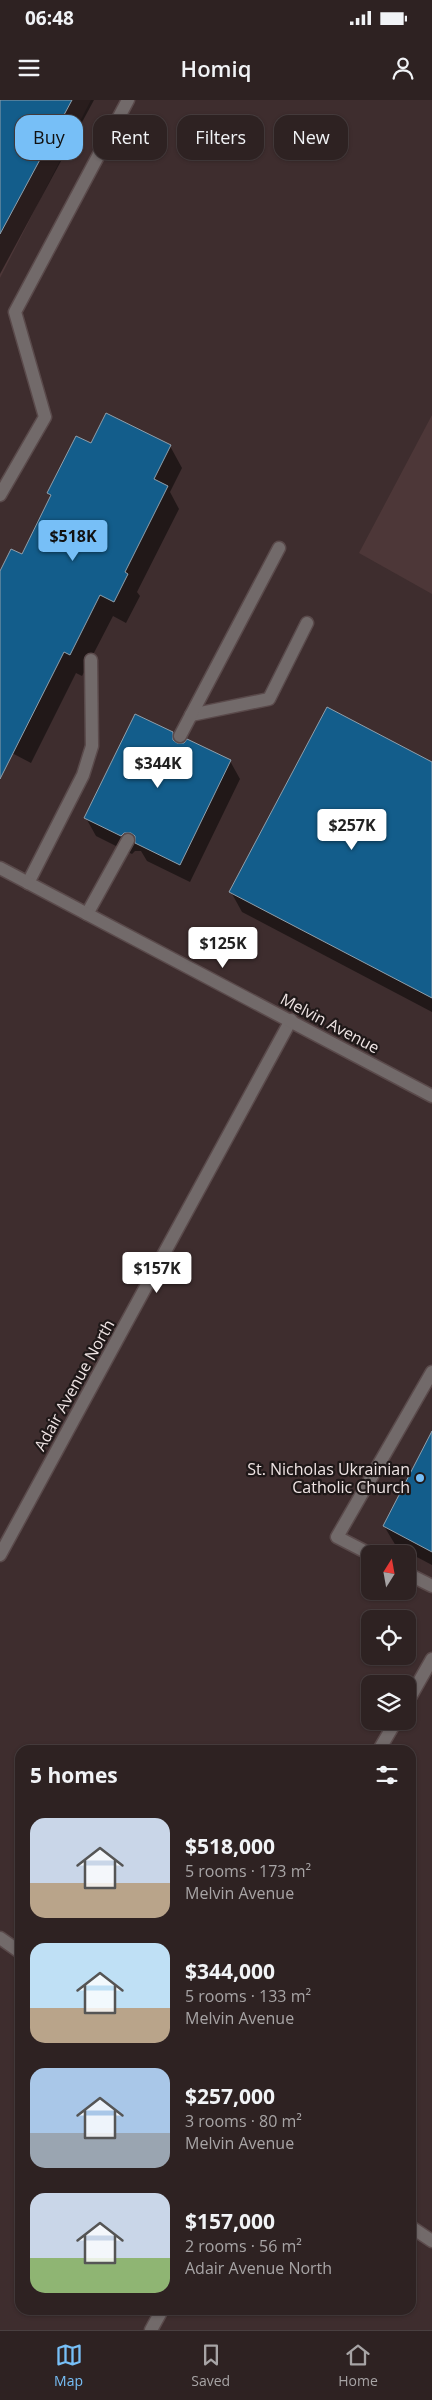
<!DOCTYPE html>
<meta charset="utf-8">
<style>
body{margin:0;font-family:"Open Sans",sans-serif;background:#362a2a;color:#f1f3f6;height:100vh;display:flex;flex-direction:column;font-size:19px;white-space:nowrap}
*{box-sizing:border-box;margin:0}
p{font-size:16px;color:#a7a4a5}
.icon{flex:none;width:28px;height:28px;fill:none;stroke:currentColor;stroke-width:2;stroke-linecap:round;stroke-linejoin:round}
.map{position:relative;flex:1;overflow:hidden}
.sheet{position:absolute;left:15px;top:1645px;width:401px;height:570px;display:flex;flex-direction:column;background:#2e2222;border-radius:15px;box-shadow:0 1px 4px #0004,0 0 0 1px #493f40}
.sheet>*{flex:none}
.banner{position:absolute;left:15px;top:15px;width:402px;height:45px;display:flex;gap:10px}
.needle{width:32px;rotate:11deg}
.buttons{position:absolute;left:361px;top:1445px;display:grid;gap:10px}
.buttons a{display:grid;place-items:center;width:55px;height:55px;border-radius:10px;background:#2e2222;box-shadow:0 1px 4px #0004,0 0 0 1px #493f40;font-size:25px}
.price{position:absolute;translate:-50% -42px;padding:0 11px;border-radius:5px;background:#fff;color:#222;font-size:16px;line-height:32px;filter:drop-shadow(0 1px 2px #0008)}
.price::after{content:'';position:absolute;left:50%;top:30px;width:15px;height:11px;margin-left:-8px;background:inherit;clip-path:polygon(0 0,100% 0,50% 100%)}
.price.current{background:#77bff7;color:#111}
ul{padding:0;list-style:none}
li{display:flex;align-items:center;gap:15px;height:125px;padding:0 15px}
li span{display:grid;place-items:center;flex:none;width:140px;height:100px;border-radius:15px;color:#555}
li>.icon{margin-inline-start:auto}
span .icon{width:60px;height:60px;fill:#fffc;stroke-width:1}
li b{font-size:21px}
h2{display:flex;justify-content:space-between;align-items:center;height:60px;padding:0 15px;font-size:21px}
.tag{padding:0 18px;border-radius:15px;background:#2e2222;box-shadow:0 1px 4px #0004,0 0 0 1px #493f40;font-size:18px;line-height:45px}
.tag.current{background:#77bff7;color:#111}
.status{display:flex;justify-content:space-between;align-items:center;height:35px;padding:0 25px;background:#2e2222;direction:ltr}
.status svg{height:14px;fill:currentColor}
header{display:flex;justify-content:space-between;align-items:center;height:65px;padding:0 15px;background:#2e2222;font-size:22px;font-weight:600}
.menu{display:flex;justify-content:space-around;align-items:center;height:70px;border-top:1px solid #493f40;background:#2e2222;font-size:14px;color:#a7a4a5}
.menu a{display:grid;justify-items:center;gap:2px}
.menu .current{color:#77bff7}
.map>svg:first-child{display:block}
</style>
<div class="status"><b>06:48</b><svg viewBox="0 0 49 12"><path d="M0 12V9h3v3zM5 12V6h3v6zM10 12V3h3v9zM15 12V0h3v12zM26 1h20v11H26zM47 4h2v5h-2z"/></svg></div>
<header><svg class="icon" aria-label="menu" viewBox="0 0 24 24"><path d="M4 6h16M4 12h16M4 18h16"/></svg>Homiq<svg class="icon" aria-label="person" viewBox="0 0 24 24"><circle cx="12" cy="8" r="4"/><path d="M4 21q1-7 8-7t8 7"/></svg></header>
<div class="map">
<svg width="432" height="2230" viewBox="0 0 432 2230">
<rect width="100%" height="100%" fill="#3e2d2e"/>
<g fill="#4d3738">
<path d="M 0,0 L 91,0 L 0,178 Z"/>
<path d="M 432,315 L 432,494 L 359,453 Z"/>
</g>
<g fill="#0007">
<path d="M 0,0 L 94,0 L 0,174 Z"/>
<path d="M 92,345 L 170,346 L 182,368 L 170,392 L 179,409 L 137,492 L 140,496 L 126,523 L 113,516 L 82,576 L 76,573 L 31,663 L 10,652 L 0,671 L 0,473 L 22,456 L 51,398 L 48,393 Z"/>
<path d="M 172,633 L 179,645 L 230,661 L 240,679 L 190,782 L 147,761 L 141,751 L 135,751 L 132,754 L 96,736 L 86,718 Z"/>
<path d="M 432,663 L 432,912 L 242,812 L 231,792 Z"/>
<path d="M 432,1334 L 432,1465 L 396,1446 L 384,1426 Z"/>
</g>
<g fill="#135d8b" stroke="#909fab">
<path d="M 0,0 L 72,0 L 0,134 Z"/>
<path d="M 106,313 L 171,345 L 154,379 L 168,386 L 125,472 L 128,474 L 114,502 L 100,495 L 70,555 L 64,552 L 0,679 L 0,471 L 11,449 L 22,454 L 51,395 L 47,393 L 76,336 L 91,343 Z"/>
<path d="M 327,607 L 432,662 L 432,898 L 229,792 Z"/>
<path d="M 135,614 L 173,632 L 173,640 L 177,643 L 184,643 L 187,639 L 231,660 L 180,765 L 135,743 L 135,736 L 131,733 L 124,733 L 121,736 L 84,718 Z"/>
<path d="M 432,1331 L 432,1452 L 383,1426 Z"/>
</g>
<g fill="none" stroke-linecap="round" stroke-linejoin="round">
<defs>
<g id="service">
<path d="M 0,395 L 45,317 L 15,212 L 128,0"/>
<path d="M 191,615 L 269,599 L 307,523"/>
<path d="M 180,636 L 279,448"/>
<path d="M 28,783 L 83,675 L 92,646 L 91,560"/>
<path d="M 87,814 L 128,740"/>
<path d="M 370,1454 L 337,1437 L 432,1272"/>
<path d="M 408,1474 L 432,1486"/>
<path d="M 408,1601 L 432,1559"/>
<path d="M 379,1650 L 396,1621"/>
</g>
<g id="minor">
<path d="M 0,1455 L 291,920"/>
<path d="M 0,1838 L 20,1852"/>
<path d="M 411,2127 L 432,2141"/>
<path d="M 151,2230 L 162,2210"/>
</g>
<path id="tertiary" d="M 0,768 L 432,996"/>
</defs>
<use href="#service" stroke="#5a4a4b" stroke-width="15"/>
<use href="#minor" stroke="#5a4a4b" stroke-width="15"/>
<use href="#tertiary" stroke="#5a4a4b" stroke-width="15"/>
<use href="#service" stroke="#726a6a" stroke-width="12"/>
<use href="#minor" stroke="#726a6a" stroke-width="12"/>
<use href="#tertiary" stroke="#726a6a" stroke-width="12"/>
</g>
<circle fill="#77bff7" stroke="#1f1818" stroke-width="2" cx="420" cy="1378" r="5"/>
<g text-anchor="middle" stroke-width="4.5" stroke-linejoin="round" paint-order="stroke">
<g font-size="16" fill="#efe4e4" stroke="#1f1818">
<text transform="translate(330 923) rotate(28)" y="6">Melvin Avenue</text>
<text transform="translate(74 1285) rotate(-61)" y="6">Adair Avenue North</text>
</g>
<g font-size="16" fill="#efe4e4" stroke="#1f1818" text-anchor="end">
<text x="410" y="1375">St. Nicholas Ukrainian<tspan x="410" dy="18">Catholic Church</tspan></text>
</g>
</g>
</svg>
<div class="buttons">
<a><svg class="needle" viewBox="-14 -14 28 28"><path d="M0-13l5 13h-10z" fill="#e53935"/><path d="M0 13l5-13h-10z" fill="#a7a4a5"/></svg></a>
<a><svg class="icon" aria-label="locate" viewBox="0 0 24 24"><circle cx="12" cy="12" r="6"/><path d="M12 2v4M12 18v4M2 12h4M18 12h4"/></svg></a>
<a><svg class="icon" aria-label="layers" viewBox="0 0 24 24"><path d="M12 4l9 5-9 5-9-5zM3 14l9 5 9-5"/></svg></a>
</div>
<b class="price current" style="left:73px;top:462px">$518K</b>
<b class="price" style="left:158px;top:689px">$344K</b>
<b class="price" style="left:352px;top:751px">$257K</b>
<b class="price" style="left:223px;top:869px">$125K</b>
<b class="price" style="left:157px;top:1194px">$157K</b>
<div class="banner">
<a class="tag current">Buy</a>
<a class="tag">Rent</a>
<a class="tag">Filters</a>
<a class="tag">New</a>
</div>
<section class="sheet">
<h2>5 homes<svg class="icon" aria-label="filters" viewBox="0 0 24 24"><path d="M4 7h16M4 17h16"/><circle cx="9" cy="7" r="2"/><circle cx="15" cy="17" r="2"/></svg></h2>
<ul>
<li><span style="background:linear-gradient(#c9d6e8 65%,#b9a48a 0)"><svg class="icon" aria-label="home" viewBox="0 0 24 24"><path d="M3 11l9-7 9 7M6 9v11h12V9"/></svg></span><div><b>$518,000</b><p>5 rooms · 173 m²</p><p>Melvin Avenue</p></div></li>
<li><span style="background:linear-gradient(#bfe0f5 65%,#b9a48a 0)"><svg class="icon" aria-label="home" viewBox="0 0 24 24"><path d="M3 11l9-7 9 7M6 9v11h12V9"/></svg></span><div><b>$344,000</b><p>5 rooms · 133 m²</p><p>Melvin Avenue</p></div></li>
<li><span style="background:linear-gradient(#a9c7e8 65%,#9aa5b1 0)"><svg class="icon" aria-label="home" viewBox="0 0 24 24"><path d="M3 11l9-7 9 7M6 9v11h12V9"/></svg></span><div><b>$257,000</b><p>3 rooms · 80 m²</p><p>Melvin Avenue</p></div></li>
<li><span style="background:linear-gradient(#c9d6e8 65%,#8fb573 0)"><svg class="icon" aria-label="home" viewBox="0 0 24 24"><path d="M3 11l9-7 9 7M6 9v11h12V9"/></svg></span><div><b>$157,000</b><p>2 rooms · 56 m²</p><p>Adair Avenue North</p></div></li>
</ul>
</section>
</div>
<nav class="menu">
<a class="current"><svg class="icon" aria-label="map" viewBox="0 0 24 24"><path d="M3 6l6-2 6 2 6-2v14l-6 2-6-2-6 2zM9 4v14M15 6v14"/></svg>Map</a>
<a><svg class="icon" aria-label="saved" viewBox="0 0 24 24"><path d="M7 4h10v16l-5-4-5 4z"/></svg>Saved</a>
<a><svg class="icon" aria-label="home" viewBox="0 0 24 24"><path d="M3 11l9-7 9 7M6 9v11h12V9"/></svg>Home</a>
</nav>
